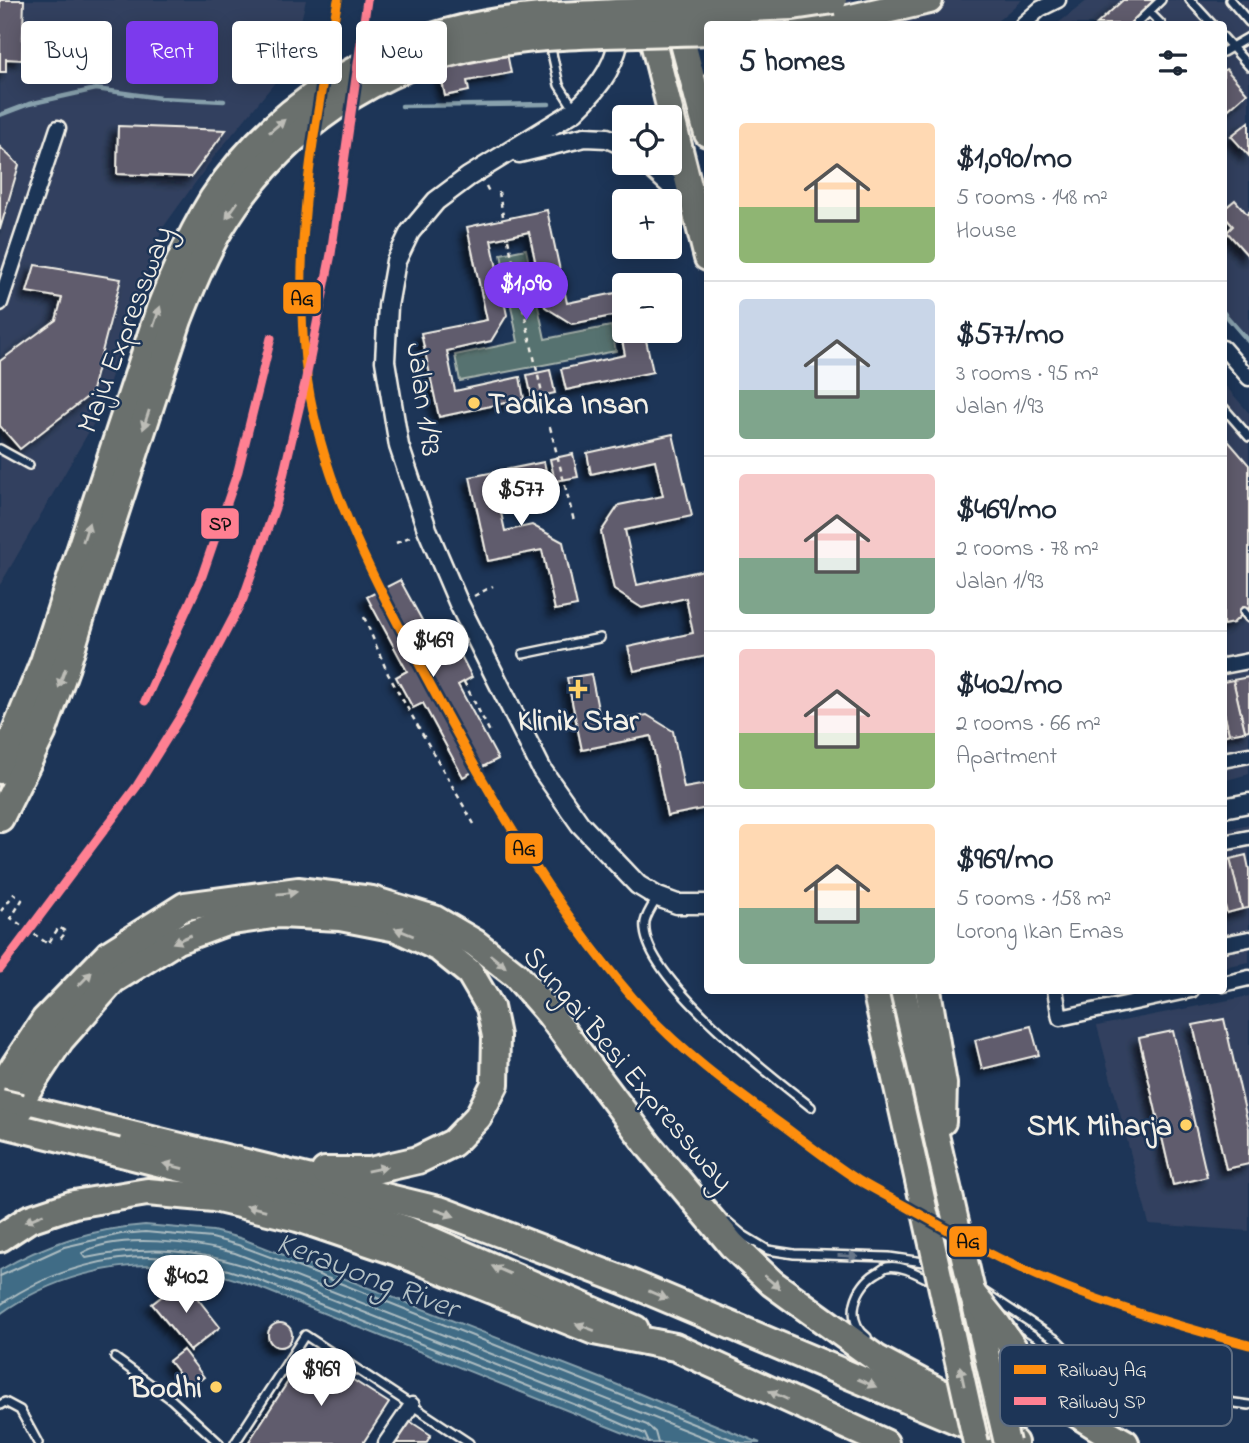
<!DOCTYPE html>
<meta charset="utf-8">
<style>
body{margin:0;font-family:"Indie Flower",sans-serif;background:#f2f2f3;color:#1f2937;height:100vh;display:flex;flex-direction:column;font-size:26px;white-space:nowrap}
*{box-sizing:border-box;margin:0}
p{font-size:23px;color:#747a83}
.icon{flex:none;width:38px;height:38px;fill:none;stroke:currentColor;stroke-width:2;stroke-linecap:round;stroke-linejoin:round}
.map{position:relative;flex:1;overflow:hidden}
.side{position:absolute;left:704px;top:21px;width:523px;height:973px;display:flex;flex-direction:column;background:#fff;border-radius:7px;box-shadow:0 4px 18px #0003}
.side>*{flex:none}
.top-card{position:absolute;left:21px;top:21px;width:578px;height:63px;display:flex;gap:14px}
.buttons{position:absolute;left:612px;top:105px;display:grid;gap:14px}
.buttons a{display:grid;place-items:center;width:70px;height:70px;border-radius:7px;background:#fff;box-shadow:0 4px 18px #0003;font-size:35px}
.price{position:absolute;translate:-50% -60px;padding:0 16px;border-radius:24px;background:#fff;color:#222;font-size:23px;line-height:46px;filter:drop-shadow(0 2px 4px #0008)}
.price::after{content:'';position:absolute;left:50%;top:42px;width:21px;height:16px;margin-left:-10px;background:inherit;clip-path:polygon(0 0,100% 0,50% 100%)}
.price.current{background:#7c3aed;color:#fff}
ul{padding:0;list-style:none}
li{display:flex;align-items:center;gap:21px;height:175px;padding:0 35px}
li+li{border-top:2px solid #e0e1e3}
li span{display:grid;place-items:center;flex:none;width:196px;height:140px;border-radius:7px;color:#555}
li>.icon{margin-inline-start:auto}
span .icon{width:84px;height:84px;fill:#fffc;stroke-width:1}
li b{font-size:30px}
h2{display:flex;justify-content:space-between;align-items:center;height:84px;padding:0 35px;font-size:30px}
.pill{padding:0 24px;border-radius:7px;background:#fff;box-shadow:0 4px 18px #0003;font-size:24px;line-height:63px}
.pill.current{background:#7c3aed;color:#fff}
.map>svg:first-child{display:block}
</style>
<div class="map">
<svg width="1249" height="1443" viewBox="0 0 1249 1443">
<defs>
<filter id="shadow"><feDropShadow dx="-6" dy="6" stdDeviation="3.5" flood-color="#0009"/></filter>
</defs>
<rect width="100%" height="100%" fill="#1d3557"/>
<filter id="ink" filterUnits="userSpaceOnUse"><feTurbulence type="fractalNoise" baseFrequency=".0143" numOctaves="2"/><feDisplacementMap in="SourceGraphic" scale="14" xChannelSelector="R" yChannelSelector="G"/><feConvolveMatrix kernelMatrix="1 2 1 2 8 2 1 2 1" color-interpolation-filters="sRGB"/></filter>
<g filter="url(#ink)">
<g fill="#31405e">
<path d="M 0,0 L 306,0 L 291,63 L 213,158 L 162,229 L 98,416 L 0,585 Z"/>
<path d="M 704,0 L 1022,0 L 994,24 L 711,24 Z"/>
<path d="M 1088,0 L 1249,0 L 1249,346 L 1223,315 L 1223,24 L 1057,24 Z"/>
<path d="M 1223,383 L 1249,413 L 1249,774 L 1223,781 Z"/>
<path d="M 1249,824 L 1249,962 L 1223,967 L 1223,830 Z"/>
<path d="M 1249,996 L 1249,1231 L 1149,1224 L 1097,1026 Z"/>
</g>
<path fill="#57726f" stroke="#a6b2ac" stroke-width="2" d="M 526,249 L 545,339 L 611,326 L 616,351 L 460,381 L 455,355 L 518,342 L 501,254 Z"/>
<path fill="#406c86" stroke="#88a1ad" stroke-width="2" d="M 145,1225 L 213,1231 L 240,1238 L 608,1381 L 760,1443 L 649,1443 L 253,1285 C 228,1277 202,1268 175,1266 C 113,1261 50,1278 0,1314 L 0,1270 C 44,1244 93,1229 145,1225 Z"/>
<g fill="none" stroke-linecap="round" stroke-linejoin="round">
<g stroke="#acbcc1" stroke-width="2">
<path d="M 0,1276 L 64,1247 L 121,1234 L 145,1232 L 212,1238 L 238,1245 L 327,1278 L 741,1443"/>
<path d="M 0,1305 C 49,1270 118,1251 178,1259 C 205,1262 230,1270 256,1279 L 604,1416 L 645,1434 L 649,1443"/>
<path d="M 658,1443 L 655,1432 L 647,1425 L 258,1270 C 194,1249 152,1245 86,1258 L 82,1253 C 118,1232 196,1243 235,1253 L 718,1443"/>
</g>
<g stroke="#88a1ad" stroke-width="4.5">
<path d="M 402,106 L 549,104"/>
<path d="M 0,115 L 29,104 L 96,89 L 160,98 L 224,101"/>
<path d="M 1223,312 L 1249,342"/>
</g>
</g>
<g fill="#605b6d" stroke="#f4f1e8" stroke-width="2" filter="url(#shadow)">
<path d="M 0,0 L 24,0 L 22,60 L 6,59 L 6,72 L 0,72 Z"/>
<path d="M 1123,0 L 1156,0 L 1129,24 L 1097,24 Z"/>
<path d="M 506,48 L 511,73 L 467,81 L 469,91 L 445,96 L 438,61 Z"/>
<path d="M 1226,69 L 1247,93 L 1223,114 L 1223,71 Z"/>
<path d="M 1249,122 L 1249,156 L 1231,136 Z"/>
<path d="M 118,126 L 226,130 L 191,177 L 117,174 Z"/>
<path d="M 0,147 L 19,165 L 0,229 Z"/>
<path d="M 1235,200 L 1247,214 L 1249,212 L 1249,257 L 1227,232 L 1233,226 L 1223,215 L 1223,210 Z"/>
<path d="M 547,210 L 567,303 L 625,291 L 625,331 L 644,331 L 653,372 L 566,390 L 561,369 L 625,355 L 617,315 L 572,324 L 545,307 L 529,232 L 491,240 L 507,315 L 491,341 L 447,351 L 455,391 L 520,377 L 524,399 L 439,417 L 421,333 L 487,320 L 467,227 Z"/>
<path d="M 35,265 L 121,279 L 91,394 L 20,449 L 0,426 L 0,361 L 56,320 L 62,298 L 27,292 Z"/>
<path d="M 550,370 L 555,393 L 532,398 L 527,375 Z"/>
<path d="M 673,434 L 692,516 L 625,530 L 637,585 L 704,570 L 707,582 L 707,656 L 634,671 L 628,647 L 693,633 L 686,598 L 642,608 L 614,590 L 601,532 L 619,505 L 663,496 L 655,460 L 591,474 L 587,453 Z"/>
<path d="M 1223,435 L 1249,465 L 1249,608 L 1233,623 L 1223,625 Z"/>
<path d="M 573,454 L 578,477 L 555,481 L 550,459 Z"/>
<path d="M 544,462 L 549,484 L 497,494 L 505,531 L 532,525 L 563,542 L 577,606 L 555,610 L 542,550 L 488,561 L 470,477 Z"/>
<path d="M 400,580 L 440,653 L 455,644 L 472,677 L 458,685 L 498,759 L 463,777 L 423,703 L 413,708 L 396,677 L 407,671 L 367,597 Z"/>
<path d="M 591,674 L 601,724 L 647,715 L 673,731 L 684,788 L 707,784 L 707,808 L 667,816 L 651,736 L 582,750 L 567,678 Z"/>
<path d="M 1249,677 L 1249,730 L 1245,731 L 1233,680 Z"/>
<path d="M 1233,680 L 1245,731 L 1229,734 L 1223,708 L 1223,682 Z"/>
<path d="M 1223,708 L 1229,734 L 1223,736 Z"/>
<path d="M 1246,855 L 1249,869 L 1249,908 L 1242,909 L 1230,859 Z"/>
<path d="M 1230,859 L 1242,909 L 1227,913 L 1223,899 L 1223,861 Z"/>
<path d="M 1224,1019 L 1249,1128 L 1249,1164 L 1226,1169 L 1193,1025 Z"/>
<path d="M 1031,1026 L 1039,1055 L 982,1069 L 975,1040 Z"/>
<path d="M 1173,1031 L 1207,1177 L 1173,1185 L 1139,1038 Z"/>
<path d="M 183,1280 L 220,1327 L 190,1351 L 152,1304 Z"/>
<circle cx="280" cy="1335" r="12"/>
<path d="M 183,1350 L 204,1377 L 190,1388 L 169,1361 Z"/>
<path d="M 308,1351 L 389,1403 L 363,1443 L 248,1443 Z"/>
<path d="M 408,1420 L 431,1435 L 426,1443 L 393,1443 Z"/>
</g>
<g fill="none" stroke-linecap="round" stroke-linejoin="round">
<defs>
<g id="service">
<path d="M 1190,0 L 1212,24"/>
<path d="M 1230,0 L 1249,22"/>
<path d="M 1149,12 L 1161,24"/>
<path d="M 1136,24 L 1161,0"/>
<path d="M 1223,37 L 1249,66"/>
<path d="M 550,44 L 559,85 L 575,110"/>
<path d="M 1223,52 L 1249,37"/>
<path d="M 1223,407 L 1249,437"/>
<path d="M 0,449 L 29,465"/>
<path d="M 1244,612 L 1249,618"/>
<path d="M 523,654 L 600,638"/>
<path d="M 658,897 C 653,905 647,913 645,922 C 638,975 772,1076 811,1107"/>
<path d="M 728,1222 L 743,1235 L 768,1250 L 794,1254 L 889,1257 L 930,1263"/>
<path d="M 981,1290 L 1057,1340 L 1085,1369"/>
<path d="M 1017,1336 C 1085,1382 1169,1394 1249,1405"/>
<path d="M 867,1337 C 843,1319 856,1285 877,1273 C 881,1271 883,1268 887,1267 C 902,1264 921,1276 934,1282"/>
<path d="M 115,1358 L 172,1400 L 219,1443"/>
<path d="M 0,1405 L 5,1402 L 20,1410 L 38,1443"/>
<path d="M 235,1443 L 305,1335 L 469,1443"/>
</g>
<g id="minor">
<path d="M 1023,24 L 1040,9 L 1058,0"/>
<path d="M 696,28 L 707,68"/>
<path d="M 0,303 L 58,128"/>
<path d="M 1223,348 L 1249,378"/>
<path d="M 1223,666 L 1249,661"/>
<path d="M 1223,760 L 1249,755"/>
<path d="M 1223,843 L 1249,838"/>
<path d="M 1223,944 L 1249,939"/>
<path d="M 1223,984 L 1249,978"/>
<path d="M 1055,990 L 1060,1018 L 1191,990"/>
<path d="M 386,1443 L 412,1405"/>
</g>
<g id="tertiary">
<path d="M 622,24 C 617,63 603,84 575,111 L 468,177 L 436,201 L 410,232 L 396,261 L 388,306 L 385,361 L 399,446 L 427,529 L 459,604 L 542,770 L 580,824 L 638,885 L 658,897 L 677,904 L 707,904"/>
<path d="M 519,153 L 585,137 L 607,138 L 625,146"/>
<path d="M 646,163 L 696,209"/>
<path d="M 1223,808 L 1249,803"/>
</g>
<g id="trunk">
<path d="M 675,13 L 707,134"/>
<path d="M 646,14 L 707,258"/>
<path d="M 875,990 L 909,1140"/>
<path d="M 903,990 L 942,1161"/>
<path d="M 928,990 L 944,1084 L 943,1122"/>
</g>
<g id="motorway">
<path d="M 801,24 L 847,19 L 929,0"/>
<path d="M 0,770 L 44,662 L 65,597"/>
<path d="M 0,818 L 42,733 L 66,666 L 82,613"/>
<path d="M 0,1088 L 45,1020 L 109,954 L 185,906 L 298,891 L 372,900 L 434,919 L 475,943 L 516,975 L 549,1013 L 649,1146 L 732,1245 L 772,1283 L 877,1359 L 941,1393 L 984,1432 L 1014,1443"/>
<path d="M 21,1108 L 442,1211 L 623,1280 L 963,1423"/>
<path d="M 8,1119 L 60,1040 L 113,980 L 177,940 L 226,922 L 279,914 L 340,917 L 397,928 L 439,948 L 470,973 L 490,1007 L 496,1036 L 495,1084 L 478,1117 L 453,1143 L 418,1160 L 370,1171 L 325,1171"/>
<path d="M 117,1152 L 328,1205 L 407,1230 L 635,1329"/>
<path d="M 0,1238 L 29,1219 L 74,1204 L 147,1192 L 214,1198 L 298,1218 L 395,1251 L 594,1331 L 675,1347 L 885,1443"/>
<path d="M 1104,1431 L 1125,1443"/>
</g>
</defs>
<use href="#service" stroke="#f4f1e8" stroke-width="12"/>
<use href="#minor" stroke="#f4f1e8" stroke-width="19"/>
<use href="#tertiary" stroke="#f4f1e8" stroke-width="23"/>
<use href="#trunk" stroke="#f4f1e8" stroke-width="30"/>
<use href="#motorway" stroke="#f4f1e8" stroke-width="32"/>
<g stroke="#f4f1e8" stroke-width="2.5" stroke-dasharray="5 5" stroke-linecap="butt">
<path d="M 486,186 L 490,194"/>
<path d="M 499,192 L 503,216"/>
<path d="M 508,239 L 546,412"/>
<path d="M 550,427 L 574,521"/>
<path d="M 396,543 L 414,535"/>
<path d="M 474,596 L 493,586"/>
<path d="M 364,617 L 388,674 L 474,824"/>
<path d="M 464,682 L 491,734"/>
<path d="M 1,911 L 14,894 L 22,900 L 11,918 L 48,944 L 59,927 L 66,932 L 58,942"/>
</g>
<use href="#service" stroke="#1d3557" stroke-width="7"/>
<use href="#minor" stroke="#1d3557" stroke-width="14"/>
<use href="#tertiary" stroke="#1d3557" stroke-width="18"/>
<use href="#trunk" stroke="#6a706d" stroke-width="24"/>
<use href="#motorway" stroke="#6a706d" stroke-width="26"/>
<defs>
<g id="trunk-bridge">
<path d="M 909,1140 L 976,1443"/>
<path d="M 942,1161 L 1007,1443"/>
</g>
<g id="motorway-bridge">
<path d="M 65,597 L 160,309 C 175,271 191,234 213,199 C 274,106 378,43 486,24 C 523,17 560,16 597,14 C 662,10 727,9 793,6 L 833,0"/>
<path d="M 82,613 L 178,320 C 190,289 203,257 220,228 C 278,131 378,63 489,44 C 560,32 635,34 707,31"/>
<path d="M 0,1103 L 21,1108"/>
<path d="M 0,1123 L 117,1152"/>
<path d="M 973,1295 L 998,1326 L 1031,1374 L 1060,1403 L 1104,1431"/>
</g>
</defs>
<use href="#trunk-bridge" stroke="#f4f1e8" stroke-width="30" stroke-linecap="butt"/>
<use href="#motorway-bridge" stroke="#f4f1e8" stroke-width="32" stroke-linecap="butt"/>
<use href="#trunk-bridge" stroke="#6a706d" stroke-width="24"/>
<use href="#motorway-bridge" stroke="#6a706d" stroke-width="26"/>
<defs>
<path id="rail-1" d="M 338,0 C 315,118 293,239 305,360 C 316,474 374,579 427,679 C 487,791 550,902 633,998 C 677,1049 731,1088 785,1127 C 809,1145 833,1164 858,1180 C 876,1191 895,1200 914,1211 C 946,1228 976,1248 1009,1263 C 1086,1299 1167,1323 1249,1345"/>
<g id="rail-2">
<path d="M 145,701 L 202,576 L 238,471 L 271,338"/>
<path d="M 0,969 L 137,786 L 187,706 L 243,599 L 277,502 L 305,383 L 331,254 L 367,0"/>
</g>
</defs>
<use href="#rail-1" stroke="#1d3557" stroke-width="14"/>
<use href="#rail-2" stroke="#1d3557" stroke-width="14"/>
<use href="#rail-1" stroke="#fe8e10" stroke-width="9"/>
<use href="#rail-2" stroke="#ff8092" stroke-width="9"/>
</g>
<defs><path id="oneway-solid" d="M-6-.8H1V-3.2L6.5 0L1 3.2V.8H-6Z" transform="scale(1.75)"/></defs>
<g fill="#bdbdb7">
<use href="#oneway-solid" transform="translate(277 126) rotate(-40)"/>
<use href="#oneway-solid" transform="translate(232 210) rotate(125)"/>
<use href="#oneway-solid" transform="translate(157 316) rotate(-71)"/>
<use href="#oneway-solid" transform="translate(146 420) rotate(108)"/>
<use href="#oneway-solid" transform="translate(86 532) rotate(-72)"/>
<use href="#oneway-solid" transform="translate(62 678) rotate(110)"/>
<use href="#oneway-solid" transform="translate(287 893) rotate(-6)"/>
<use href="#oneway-solid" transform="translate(404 932) rotate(-158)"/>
<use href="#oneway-solid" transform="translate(182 939) rotate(157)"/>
<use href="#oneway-solid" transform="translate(498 961) rotate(39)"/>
<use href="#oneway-solid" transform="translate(85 979) rotate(-46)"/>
<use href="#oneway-solid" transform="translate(173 1166) rotate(-166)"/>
<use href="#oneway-solid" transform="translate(377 1169) rotate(-11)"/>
<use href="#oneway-solid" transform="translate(256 1208) rotate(-167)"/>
<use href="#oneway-solid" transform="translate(445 1213) rotate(19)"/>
<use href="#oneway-solid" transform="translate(34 1218) rotate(157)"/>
<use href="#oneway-solid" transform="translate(501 1270) rotate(-157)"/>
<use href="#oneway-solid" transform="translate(772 1282) rotate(40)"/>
<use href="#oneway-solid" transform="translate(658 1295) rotate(23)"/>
<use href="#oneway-solid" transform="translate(585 1327) rotate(-159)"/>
<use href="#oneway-solid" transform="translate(962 1376) rotate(-102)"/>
<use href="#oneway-solid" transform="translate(867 1383) rotate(23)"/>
<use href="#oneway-solid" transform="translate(778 1395) rotate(-155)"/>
</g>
<use fill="#68778a" href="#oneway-solid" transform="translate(848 1256) rotate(3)"/>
</g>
<g fill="#ffd166" stroke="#1d3557" stroke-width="2.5">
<circle cx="474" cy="403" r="7"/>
<path d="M574.5 678.5h7v7h7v7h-7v7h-7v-7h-7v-7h7z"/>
<circle cx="1186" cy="1125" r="7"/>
<circle cx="216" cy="1387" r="7"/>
</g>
<g text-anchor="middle" stroke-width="5" stroke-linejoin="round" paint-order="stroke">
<g font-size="30" fill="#f4f1e8" stroke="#1d3557">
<text transform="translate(124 329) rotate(-69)" y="10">Maju Expressway</text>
<text transform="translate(425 399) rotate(82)" y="10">Jalan 1/93</text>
<text transform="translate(629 1068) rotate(50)" y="10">Sungai Besi Expressway</text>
</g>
<g font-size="30" font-weight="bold" fill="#f4f1e8" stroke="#1d3557" text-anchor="end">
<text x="488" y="413" text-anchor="start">Tadika Insan</text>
<text x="578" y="730" text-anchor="middle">Klinik Star</text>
<text x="1172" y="1135">SMK Miharja</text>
<text x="202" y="1397">Bodhi</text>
</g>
<g font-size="32" font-style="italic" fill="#b5c2c6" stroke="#1d3557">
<text transform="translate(368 1274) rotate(21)" y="11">Kerayong River</text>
</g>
</g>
<rect x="1000" y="1345" width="232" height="81" rx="10" fill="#1d3557" stroke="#5e6d82" stroke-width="2"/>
<rect x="1014" y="1365" width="32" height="9" fill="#fe8e10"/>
<rect x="1014" y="1397" width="32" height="8" fill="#ff8092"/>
<g font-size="19" fill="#f4f1e8">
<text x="1058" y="1376">Railway AG</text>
<text x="1058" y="1408">Railway SP</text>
</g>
<g stroke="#1d3557" stroke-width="2.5">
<rect x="282" y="281" width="40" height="34" rx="7" fill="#fe8e10"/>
<rect x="200" y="507" width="40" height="33" rx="7" fill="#ff8092"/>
<rect x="504" y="832" width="40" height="33" rx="7" fill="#fe8e10"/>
<rect x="948" y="1225" width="40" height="33" rx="7" fill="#fe8e10"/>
</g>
<g font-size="19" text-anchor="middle" font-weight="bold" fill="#111">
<text x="302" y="305">AG</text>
<text x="220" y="530">SP</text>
<text x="524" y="855">AG</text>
<text x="968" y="1248">AG</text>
</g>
</svg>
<div class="buttons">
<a><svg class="icon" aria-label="locate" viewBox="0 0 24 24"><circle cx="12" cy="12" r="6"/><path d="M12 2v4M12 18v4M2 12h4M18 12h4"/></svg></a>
<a>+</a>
<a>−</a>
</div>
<b class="price current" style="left:526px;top:322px">$1,090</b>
<b class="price" style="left:521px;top:528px">$577</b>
<b class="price" style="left:433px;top:679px">$469</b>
<b class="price" style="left:186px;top:1315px">$402</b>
<b class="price" style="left:321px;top:1408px">$969</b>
<div class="top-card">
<a class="pill">Buy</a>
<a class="pill current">Rent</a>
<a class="pill">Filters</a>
<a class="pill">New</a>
</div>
<section class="side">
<h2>5 homes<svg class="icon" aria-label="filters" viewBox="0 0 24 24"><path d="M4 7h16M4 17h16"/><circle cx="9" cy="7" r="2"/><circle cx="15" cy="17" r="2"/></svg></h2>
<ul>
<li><span style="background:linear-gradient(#ffd9b3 60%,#8fb573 0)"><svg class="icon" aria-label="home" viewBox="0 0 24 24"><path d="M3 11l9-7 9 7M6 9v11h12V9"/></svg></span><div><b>$1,090/mo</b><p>5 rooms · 148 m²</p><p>House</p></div></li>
<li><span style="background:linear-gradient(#c9d6e8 65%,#7fa58c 0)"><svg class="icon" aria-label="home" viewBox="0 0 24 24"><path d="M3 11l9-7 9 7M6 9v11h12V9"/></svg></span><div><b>$577/mo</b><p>3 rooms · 95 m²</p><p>Jalan 1/93</p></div></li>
<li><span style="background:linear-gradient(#f6c9c9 60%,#7fa58c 0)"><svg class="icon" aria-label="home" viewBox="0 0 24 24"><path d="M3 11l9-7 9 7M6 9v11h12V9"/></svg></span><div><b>$469/mo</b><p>2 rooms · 78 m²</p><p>Jalan 1/93</p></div></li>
<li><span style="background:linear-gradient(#f6c9c9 60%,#8fb573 0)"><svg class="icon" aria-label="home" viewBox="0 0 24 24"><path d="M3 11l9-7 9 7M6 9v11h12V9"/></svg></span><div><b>$402/mo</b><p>2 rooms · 66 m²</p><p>Apartment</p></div></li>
<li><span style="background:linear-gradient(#ffd9b3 60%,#7fa58c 0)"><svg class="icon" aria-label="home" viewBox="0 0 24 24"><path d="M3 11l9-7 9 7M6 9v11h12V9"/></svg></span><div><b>$969/mo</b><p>5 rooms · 158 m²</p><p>Lorong Ikan Emas</p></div></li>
</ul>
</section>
</div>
